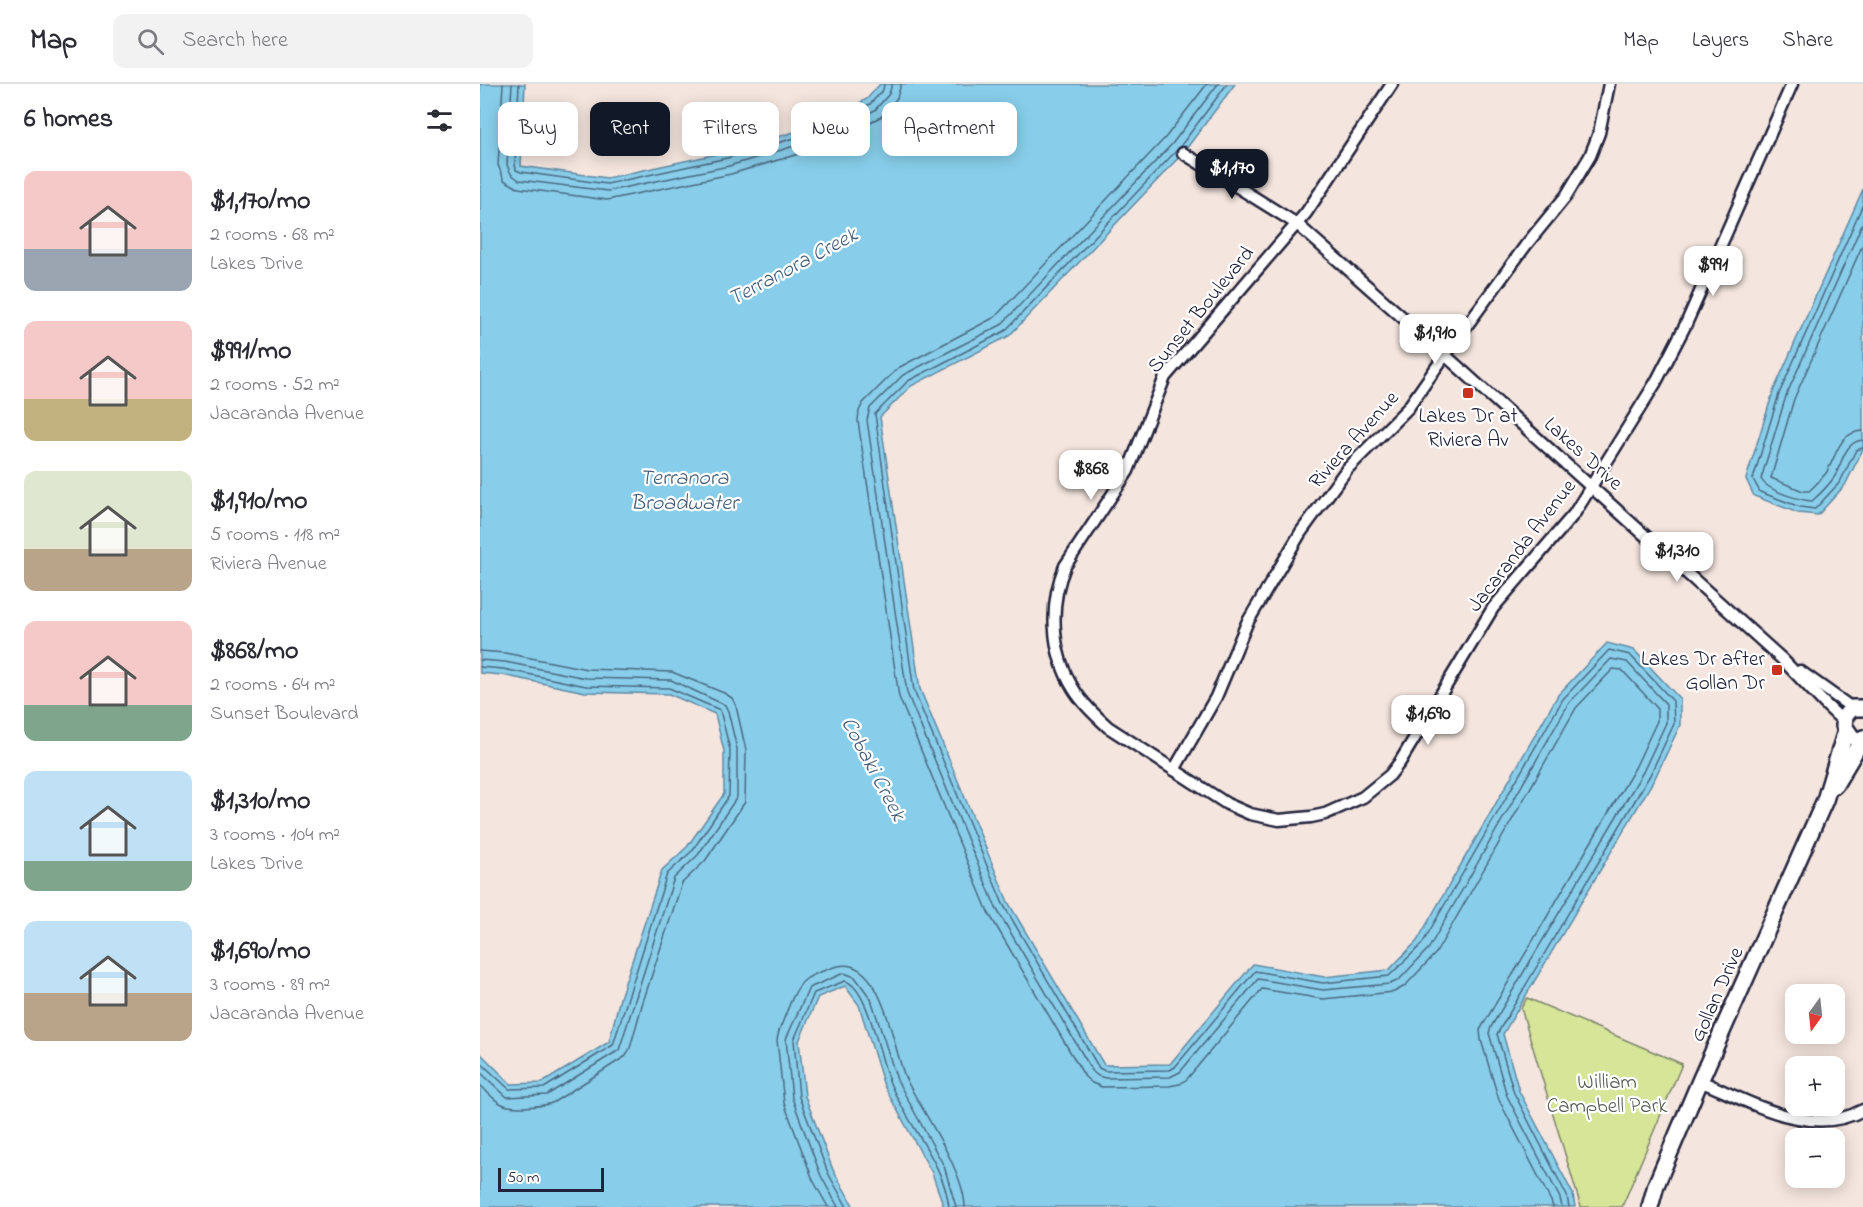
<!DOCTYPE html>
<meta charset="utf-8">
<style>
body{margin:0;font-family:"Indie Flower",sans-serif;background:#f2f2f3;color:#2b2b33;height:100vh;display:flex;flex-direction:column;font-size:22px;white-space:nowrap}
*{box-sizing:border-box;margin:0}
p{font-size:20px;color:#7c7c81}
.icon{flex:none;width:33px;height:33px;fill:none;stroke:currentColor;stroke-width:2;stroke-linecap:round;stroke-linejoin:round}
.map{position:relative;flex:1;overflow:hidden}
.side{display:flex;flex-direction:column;background:#fff;width:480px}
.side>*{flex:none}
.top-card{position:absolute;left:18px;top:18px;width:570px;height:54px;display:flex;gap:12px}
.needle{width:39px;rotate:195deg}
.fabs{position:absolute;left:1305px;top:900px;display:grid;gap:12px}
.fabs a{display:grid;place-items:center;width:60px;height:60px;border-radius:12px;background:#fff;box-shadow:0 3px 15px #0003;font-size:30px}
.scale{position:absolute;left:18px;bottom:15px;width:106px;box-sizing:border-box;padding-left:6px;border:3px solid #22223b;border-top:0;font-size:16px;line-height:21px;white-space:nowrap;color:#22223b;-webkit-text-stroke:4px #fff;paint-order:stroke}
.price{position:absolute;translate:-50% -51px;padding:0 14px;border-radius:12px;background:#fff;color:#222;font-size:20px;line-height:39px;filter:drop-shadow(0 2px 3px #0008)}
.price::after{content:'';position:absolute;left:50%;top:36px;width:18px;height:14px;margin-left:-9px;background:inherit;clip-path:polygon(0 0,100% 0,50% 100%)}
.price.selected{background:#111827;color:#fff}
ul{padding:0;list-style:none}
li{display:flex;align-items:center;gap:18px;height:150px;padding:0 24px}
li span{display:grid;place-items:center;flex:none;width:168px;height:120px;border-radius:12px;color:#555}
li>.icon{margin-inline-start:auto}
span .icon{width:72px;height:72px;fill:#fffc;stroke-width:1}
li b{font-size:26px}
h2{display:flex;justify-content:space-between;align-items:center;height:72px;padding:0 24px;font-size:26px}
.tag{padding:0 21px;border-radius:12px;background:#fff;box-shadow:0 3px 15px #0003;font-size:21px;line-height:54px}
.tag.selected{background:#111827;color:#fff}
header{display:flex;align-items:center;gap:36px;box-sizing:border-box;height:84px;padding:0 30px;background:#fff;border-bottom:2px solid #e1e1e2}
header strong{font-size:28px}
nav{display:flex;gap:33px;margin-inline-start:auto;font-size:21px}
.search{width:420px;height:54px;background:#f2f2f3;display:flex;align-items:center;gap:15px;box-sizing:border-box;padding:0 21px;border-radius:12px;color:#7c7c81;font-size:22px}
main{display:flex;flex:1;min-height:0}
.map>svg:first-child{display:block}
</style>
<header>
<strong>Map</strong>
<div class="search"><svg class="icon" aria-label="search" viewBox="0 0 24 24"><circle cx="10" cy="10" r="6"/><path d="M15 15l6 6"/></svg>Search here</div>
<nav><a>Map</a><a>Layers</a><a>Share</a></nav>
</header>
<main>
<section class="side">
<h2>6 homes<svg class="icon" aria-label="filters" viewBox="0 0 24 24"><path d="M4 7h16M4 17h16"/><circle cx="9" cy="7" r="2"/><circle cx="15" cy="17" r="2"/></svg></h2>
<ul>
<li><span style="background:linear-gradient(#f6c9c9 65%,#9aa5b1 0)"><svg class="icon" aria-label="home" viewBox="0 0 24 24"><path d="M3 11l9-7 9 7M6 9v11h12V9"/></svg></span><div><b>$1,170/mo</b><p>2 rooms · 68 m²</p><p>Lakes Drive</p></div></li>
<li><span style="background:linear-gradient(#f6c9c9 65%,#c2b280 0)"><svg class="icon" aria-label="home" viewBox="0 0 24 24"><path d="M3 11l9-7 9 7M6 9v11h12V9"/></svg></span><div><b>$991/mo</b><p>2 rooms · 52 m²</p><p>Jacaranda Avenue</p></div></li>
<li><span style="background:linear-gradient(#dfe7d0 65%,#b9a48a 0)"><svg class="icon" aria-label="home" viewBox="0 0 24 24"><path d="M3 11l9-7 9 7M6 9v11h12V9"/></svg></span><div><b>$1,910/mo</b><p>5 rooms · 118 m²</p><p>Riviera Avenue</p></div></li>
<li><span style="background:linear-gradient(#f6c9c9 70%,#7fa58c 0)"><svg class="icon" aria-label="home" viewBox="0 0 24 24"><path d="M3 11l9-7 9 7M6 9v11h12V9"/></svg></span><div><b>$868/mo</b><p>2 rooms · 64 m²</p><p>Sunset Boulevard</p></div></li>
<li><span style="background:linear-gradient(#bfe0f5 75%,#7fa58c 0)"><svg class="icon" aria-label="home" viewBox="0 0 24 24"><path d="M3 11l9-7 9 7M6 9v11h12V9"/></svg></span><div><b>$1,310/mo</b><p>3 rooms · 104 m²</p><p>Lakes Drive</p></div></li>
<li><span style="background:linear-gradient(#bfe0f5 60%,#b9a48a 0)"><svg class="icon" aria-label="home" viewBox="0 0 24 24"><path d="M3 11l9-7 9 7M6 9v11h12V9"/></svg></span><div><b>$1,690/mo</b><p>3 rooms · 89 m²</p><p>Jacaranda Avenue</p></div></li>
</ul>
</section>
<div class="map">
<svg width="1383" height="1123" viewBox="0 0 1383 1123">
<rect width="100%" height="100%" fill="#f4e5de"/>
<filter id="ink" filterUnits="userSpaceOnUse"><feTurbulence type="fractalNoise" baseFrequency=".0167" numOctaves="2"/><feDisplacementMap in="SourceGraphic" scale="12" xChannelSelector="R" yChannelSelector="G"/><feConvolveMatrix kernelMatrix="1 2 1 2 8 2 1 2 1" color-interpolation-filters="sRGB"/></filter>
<g filter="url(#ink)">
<path fill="#d6e598" stroke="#7c846a" stroke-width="1.5" d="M 1047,914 L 1202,980 L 1142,1123 L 1101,1123 L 1041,924 Z"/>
<g fill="#88ceea" stroke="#5f89a4" stroke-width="1.5">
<path d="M 0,0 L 45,0 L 41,82 L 127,94 L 246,68 L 335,42 L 387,15 L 400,0 L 755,0 L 703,69 L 529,252 L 431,302 L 400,333 L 440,605 L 528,818 L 624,981 L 690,980 L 773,880 L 844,893 L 909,886 L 937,857 L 1078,611 L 1127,559 L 1154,566 L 1200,615 L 1200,641 L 1175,694 L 1023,950 L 1039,1007 L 1093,1110 L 1095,1123 L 464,1123 L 452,1089 L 404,1002 L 379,921 L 365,902 L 338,913 L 319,957 L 325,1012 L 353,1086 L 374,1123 L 0,1123 L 0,969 L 31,1000 L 62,999 L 129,958 L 140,914 L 182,786 L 207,763 L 244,710 L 244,667 L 235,630 L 189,610 L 105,608 L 22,591 L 0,589 Z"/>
<path d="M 1383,105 L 1383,365 L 1365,401 L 1338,431 L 1318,429 L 1274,412 L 1266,395 L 1293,308 Z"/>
</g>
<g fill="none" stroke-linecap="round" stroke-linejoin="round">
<g stroke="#4b6781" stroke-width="1.5">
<path d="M 23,0 L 18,81 L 24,96 L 38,104 L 127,116 L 251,90 L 342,63 L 402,32 L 417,14 L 421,0"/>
<path d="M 32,0 L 27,81 L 31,90 L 39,96 L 128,107 L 249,82 L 341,54 L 395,26 L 409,10 L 412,0"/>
<path d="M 39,0 L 35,80 L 36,86 L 41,88 L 127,100 L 247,74 L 338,47 L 390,20 L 403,6 L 404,0"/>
<path d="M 727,0 L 685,54 L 515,233 L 418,284 L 383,319 L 379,327 L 378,337 L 419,613 L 508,828 L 605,993 L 612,999 L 622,1003 L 689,1002 L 700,1000 L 707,995 L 782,905 L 843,915 L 914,908 L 925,902 L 956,869 L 1096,624 L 1133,585 L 1142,586 L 1177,624 L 1177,637 L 1155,684 L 1000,946 L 1001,956 L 1019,1016 L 1071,1117 L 1073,1123"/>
<path d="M 738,0 L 692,60 L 521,241 L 423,291 L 390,324 L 387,336 L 427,609 L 516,824 L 613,988 L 618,992 L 625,994 L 690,993 L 700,988 L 778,895 L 843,906 L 910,900 L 919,896 L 949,864 L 1089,619 L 1131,575 L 1147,578 L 1186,620 L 1186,639 L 1163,688 L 1011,943 L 1009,949 L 1027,1012 L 1080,1114 L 1082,1123"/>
<path d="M 699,64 L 747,0"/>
<path d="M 697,66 L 525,247 L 428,297 L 395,330 L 434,607 L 523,820 L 619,984 L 625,987 L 690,986 L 695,983 L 775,887 L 843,899 L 909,892 L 942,860 L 1083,615 L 1129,566 L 1150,571 L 1193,617 L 1194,640 L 1170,691 L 1017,950 L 1034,1009 L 1087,1112 L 1089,1123"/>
<path d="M 1383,120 L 1299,310 L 1273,395 L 1280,408 L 1320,423 L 1335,425 L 1360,398 L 1376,366 L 1383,364"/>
<path d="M 1383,138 L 1306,312 L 1281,395 C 1287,407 1319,416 1332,417 C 1340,410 1349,401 1355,392 C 1362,379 1365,357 1383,356"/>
<path d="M 1383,160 L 1314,315 L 1291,394 L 1323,407 L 1329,407 C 1335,402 1341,395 1346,389 C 1357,372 1358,348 1383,347"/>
<path d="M 0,567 L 25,569 L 107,585 L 192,588 L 244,609 L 252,614 L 256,622 L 266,666 L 265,718 L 225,777 L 202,799 L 162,921 L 150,964 L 146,972 L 74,1018 C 64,1023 32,1025 22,1020 C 13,1016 7,1007 0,1001"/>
<path d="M 0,576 L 25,578 L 106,594 L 191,596 L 245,621 L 248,627 L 257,665 L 257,713 L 218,771 L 194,794 L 139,966 L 67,1011 L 27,1013 L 0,988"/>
<path d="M 0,583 L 23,585 L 106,602 L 189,604 L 240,626 L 250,666 L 249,712 L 212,767 L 187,790 L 133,961 L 64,1004 L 29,1005 L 0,978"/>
<path d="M 348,1123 L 333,1096 L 304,1019 L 297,956 L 299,947 C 305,933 314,903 326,895 C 333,890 343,887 351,884 C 403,863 412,965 426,995 C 443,1029 484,1086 485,1123"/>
<path d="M 358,1123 L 341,1092 L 312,1014 L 306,955 L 329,904 L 364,889 L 375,893 L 391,915 L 417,996 L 464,1082 L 476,1123"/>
<path d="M 367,1123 L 348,1089 L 319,1013 L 314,956 L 334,909 L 365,897 C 389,903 400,977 410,999 C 426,1038 465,1081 469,1123"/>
</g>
<defs>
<g id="street">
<path d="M 912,0 L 826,129 L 685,293 L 648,387 L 585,482 C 569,520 571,568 593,604 C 602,619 615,631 628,643 L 747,720 L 770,730 L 799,736 L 831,733 L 845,730 L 883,713 L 910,691 L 920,678 L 1013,524 L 1094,430 L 1176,298 L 1206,240 L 1312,0"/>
<path d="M 703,69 L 817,140 L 965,271 L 1302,575 L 1346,621 L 1363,637"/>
<path d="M 1320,587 L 1372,624"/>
<path d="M 694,686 L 736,613 L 767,539 L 821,448 L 867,385 L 928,324 L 965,271 L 1046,161 L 1086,112 L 1110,72 L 1119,49 L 1129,0"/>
<path d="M 1220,997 C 1269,1017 1330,1055 1383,1026"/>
</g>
<g id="secondary">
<path d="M 1371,652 L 1364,642 L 1365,632 L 1372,624 L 1383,624"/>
<path d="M 1355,701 L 1383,654"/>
<path d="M 1170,1123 L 1176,1101 L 1220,997 L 1345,716 L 1366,646"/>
</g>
</defs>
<use href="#street" stroke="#22223b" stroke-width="15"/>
<use href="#secondary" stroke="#22223b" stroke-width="20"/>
<use href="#street" stroke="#fff" stroke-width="10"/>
<use href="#secondary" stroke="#fff" stroke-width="15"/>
</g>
</g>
<g fill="#c8321e" stroke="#fff" stroke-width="2">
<rect x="982" y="303" width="12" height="12" rx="3"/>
<rect x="1291" y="580" width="12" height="12" rx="3"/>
</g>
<g text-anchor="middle" stroke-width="4.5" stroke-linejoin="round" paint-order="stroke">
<g font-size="21" fill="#22223b" stroke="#fff">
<text transform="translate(720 225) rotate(-51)" y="7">Sunset Boulevard</text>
<text transform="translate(873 355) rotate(-48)" y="7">Riviera Avenue</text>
<text transform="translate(1104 369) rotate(42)" y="7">Lakes Drive</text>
<text transform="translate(1041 461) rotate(-52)" y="7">Jacaranda Avenue</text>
<text transform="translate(1236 910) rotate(-66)" y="7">Gollan Drive</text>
</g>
<g font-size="21" fill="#22223b" stroke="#fff">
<text x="988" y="338">Lakes Dr at<tspan x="988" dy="24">Riviera Av</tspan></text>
<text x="1285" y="581" text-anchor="end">Lakes Dr after<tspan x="1285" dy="24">Gollan Dr</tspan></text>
</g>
<g font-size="21" fill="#585c57" stroke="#fff">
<text x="1127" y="1004">William<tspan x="1127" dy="24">Campbell Park</tspan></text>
</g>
<g font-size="22" font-style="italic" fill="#465e78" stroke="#fff">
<text transform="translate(312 181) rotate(-28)" y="8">Terranora Creek</text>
<text x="204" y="400">Terranora<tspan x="204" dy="25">Broadwater</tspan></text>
<text transform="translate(395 684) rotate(62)" y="8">Cobaki Creek</text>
</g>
</g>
</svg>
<div class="fabs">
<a><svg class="needle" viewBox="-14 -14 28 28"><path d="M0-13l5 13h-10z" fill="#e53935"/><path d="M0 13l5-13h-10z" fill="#7c7c81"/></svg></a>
<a>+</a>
<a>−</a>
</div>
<div class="scale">50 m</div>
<b class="price selected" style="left:752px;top:116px">$1,170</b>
<b class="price" style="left:1233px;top:213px">$991</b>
<b class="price" style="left:955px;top:281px">$1,910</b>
<b class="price" style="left:611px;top:417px">$868</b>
<b class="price" style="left:1197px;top:499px">$1,310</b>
<b class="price" style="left:948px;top:662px">$1,690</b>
<div class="top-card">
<a class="tag">Buy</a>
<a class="tag selected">Rent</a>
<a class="tag">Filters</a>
<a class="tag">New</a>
<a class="tag">Apartment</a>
</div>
</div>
</main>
